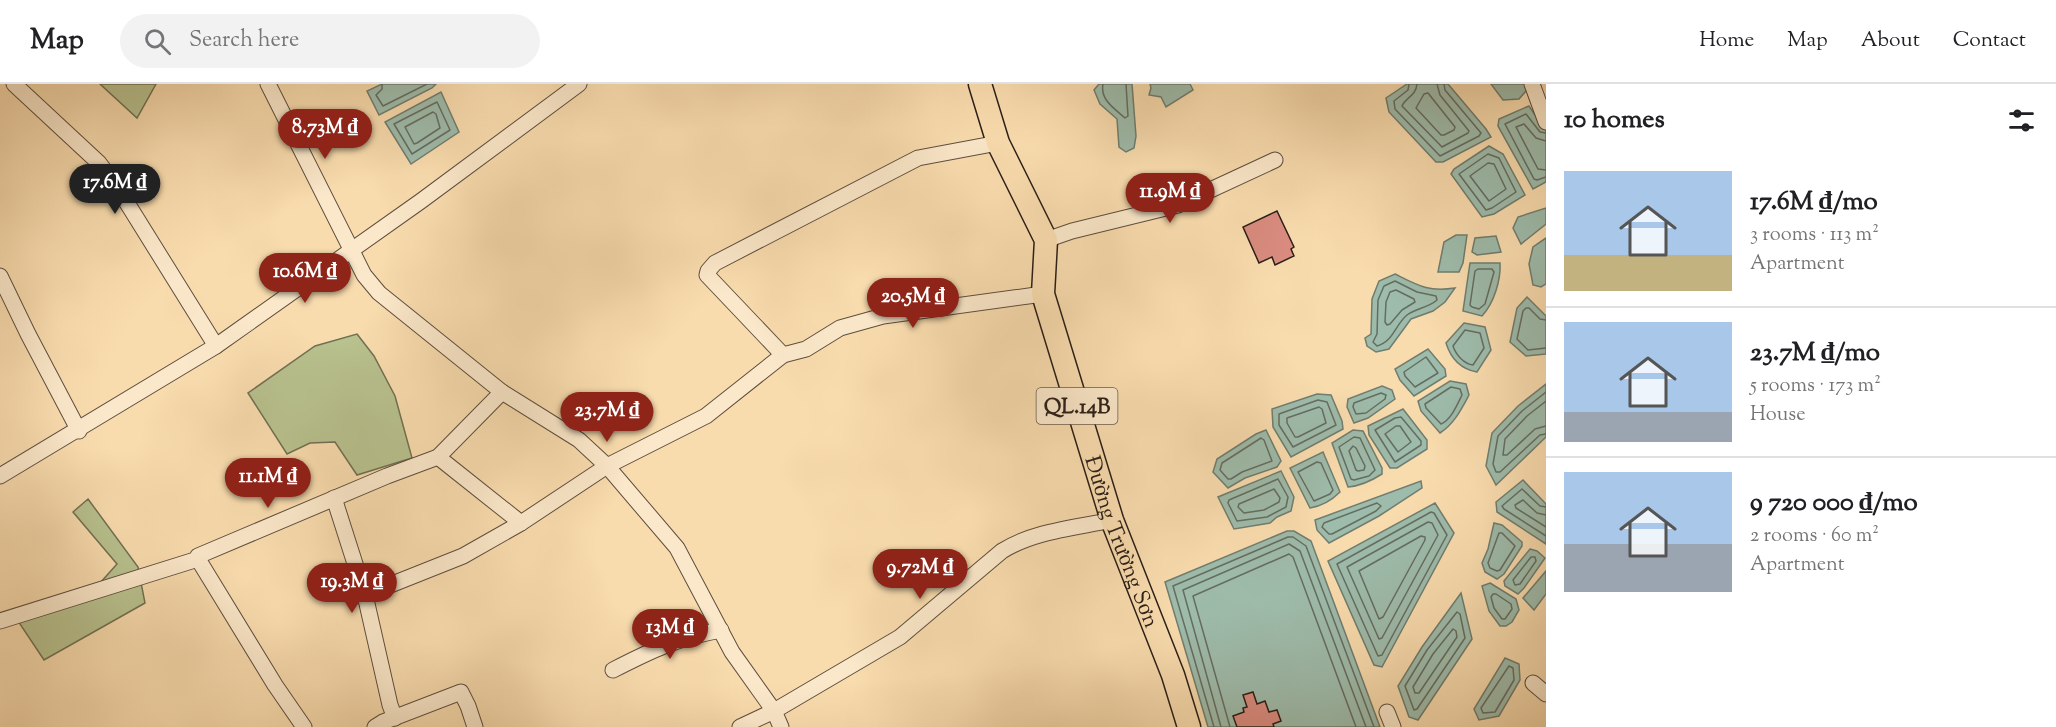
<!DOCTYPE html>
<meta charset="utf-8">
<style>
body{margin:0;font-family:"Sorts Mill Goudy",serif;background:#f2f2f2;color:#202124;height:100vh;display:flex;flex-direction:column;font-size:22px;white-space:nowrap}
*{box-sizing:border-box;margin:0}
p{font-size:20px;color:#757577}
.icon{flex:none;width:33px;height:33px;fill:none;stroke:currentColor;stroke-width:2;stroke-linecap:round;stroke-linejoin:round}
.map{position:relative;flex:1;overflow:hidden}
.panel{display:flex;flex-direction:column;background:#fff;width:510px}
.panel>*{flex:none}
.price{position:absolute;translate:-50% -51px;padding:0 14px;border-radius:21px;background:#8f2418;color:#fff;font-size:20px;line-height:39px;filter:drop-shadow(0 2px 3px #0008)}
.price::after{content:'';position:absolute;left:50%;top:36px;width:18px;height:14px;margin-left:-9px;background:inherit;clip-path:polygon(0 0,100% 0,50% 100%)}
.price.on{background:#222;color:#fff}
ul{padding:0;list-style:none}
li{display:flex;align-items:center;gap:18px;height:150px;padding:0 18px}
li+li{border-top:2px solid #e0e0e0}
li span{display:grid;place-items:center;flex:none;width:168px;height:120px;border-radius:0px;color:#555}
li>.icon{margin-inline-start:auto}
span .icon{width:72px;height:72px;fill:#fffc;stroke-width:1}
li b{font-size:26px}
h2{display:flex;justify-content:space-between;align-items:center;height:72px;padding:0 18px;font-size:26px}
header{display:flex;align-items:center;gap:36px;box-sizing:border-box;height:84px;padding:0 30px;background:#fff;border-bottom:2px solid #e0e0e0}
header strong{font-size:28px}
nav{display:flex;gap:33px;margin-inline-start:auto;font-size:21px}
.search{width:420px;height:54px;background:#f2f2f2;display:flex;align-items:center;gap:15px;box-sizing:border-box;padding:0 21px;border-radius:33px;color:#757577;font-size:22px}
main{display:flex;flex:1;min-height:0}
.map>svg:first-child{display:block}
</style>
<header>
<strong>Map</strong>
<div class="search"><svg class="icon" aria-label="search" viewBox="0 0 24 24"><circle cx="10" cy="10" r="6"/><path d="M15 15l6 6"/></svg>Search here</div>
<nav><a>Home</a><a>Map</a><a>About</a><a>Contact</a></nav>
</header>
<main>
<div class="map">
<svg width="1546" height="643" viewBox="0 0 1546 643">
<rect width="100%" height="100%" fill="#f9dcae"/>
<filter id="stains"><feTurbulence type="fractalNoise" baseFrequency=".00333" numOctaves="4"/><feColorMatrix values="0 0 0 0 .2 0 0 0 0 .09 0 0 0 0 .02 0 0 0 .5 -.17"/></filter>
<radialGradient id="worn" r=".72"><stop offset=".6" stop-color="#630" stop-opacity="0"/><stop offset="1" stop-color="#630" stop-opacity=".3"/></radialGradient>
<g fill="#b8c28f" stroke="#717054" stroke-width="1.5">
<path d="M 100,0 L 156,0 L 137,34 Z"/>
<path d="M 357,250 L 374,272 L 395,312 L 412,374 L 357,391 L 335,358 L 310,359 L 287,370 L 248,309 L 315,262 Z"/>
<path d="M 88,415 L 138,483 L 145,519 L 44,576 L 12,528 L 100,499 L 117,480 L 73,428 Z"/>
</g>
<g fill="#9ebcab" stroke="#707d70" stroke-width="1.5">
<path d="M 382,0 L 436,0 L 432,4 L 379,31 L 367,7 Z"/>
<path d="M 1099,0 L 1132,0 L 1136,52 L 1134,64 L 1126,68 L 1119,63 L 1117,35 L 1100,20 L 1094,6 Z"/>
<path d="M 1150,0 L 1190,0 L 1193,6 L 1166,23 L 1161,13 L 1149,11 L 1151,4 Z"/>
<path d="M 1407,0 L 1448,0 L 1486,45 L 1491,53 L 1443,78 L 1436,78 L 1389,28 L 1386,14 Z"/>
<path d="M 1491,0 L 1528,0 L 1526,7 L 1519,15 L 1503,16 Z"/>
<path d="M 441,8 L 459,48 L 411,80 L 385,38 Z"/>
<path d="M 1529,22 L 1546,47 L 1546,98 L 1533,105 L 1498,42 L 1499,35 Z"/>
<path d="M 1489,62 L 1503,70 L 1525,111 L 1494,130 L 1482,133 L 1451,90 L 1454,85 Z"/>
<path d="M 1546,124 L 1546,140 L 1521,160 L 1513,144 L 1518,133 Z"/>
<path d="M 1456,151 L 1467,151 L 1463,179 L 1459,188 L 1438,188 L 1444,158 Z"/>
<path d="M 1496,152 L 1501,168 L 1477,171 L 1472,168 L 1475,154 Z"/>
<path d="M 1546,154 L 1546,200 L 1541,203 L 1533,201 L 1529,180 L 1533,163 Z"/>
<path d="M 1470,179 L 1500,179 C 1501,196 1494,219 1482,232 L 1463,227 Z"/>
<path d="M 1395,190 C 1419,202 1428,208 1455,204 L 1445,218 L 1433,227 L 1411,235 L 1389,265 L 1376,268 L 1367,262 L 1365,254 L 1371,250 L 1372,215 L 1379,197 Z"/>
<path d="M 1527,213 L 1546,232 L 1546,270 L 1526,272 L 1510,258 L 1517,224 Z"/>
<path d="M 1464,239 L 1485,243 L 1491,266 L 1477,288 C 1460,285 1451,275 1446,259 Z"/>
<path d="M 1428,265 L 1445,285 L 1446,292 L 1414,312 L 1400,296 L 1395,285 Z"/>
<path d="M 1450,297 L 1466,300 L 1469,311 C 1461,326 1454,340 1440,349 L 1421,327 L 1418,317 Z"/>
<path d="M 1546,300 L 1546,353 L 1496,401 L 1486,382 L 1492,349 L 1518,322 Z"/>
<path d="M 1382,302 L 1392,306 L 1395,315 L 1368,334 L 1354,339 L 1347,323 L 1348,315 Z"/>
<path d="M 1317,310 L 1331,311 L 1342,337 L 1343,345 L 1291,373 L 1273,343 L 1272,325 Z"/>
<path d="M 1403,325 L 1427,356 L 1427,365 L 1397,384 L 1390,384 L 1369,351 L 1368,342 Z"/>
<path d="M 1266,346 L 1281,377 L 1277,383 L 1245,394 L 1228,404 L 1213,388 L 1217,375 L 1256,350 Z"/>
<path d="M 1353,346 L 1363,347 L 1382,384 L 1382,390 C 1371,397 1361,402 1348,403 L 1332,359 Z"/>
<path d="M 1323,368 L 1340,408 C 1331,417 1322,422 1310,424 L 1290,384 Z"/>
<path d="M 1281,387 L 1294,413 L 1291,427 L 1277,433 L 1270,439 L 1234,445 L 1218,413 Z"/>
<path d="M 1523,396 L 1546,420 L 1546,460 L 1497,428 L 1496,418 Z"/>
<path d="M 1421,397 L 1422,404 L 1379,432 L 1329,459 L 1317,446 L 1315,436 Z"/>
<path d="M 1435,419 L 1454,449 L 1382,583 L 1374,581 L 1328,477 Z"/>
<path d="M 1494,439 L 1502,441 L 1522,458 L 1522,462 L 1504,490 L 1497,495 L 1485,488 L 1482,479 L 1488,465 Z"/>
<path d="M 1287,447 L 1294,447 L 1311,457 L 1380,643 L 1208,643 L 1165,498 Z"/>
<path d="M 1530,465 L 1537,467 L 1545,474 L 1524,504 L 1518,510 L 1505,502 L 1504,497 Z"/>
<path d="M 1546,487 L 1546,510 L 1534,526 L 1523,514 Z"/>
<path d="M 1490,499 L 1516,515 L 1519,526 L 1512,538 L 1506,542 L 1500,542 L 1489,527 L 1482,502 Z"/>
<path d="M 1461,509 L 1472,555 L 1418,636 L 1409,633 L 1398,602 L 1422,563 Z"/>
<path d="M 1505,574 L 1519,580 L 1520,596 L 1499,632 L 1479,636 L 1474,625 Z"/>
</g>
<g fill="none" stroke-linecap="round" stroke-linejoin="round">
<g stroke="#646d62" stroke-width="1.5">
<path d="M 382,0 L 382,5 L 376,11 L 383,22 L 427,0"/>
<path d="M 1103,0 C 1100,16 1114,24 1125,34 L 1128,32 L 1126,0"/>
<path d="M 1409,0 L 1408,6 L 1394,17 L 1395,25 L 1440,72 L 1479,52 L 1481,49 L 1445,6 L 1444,0"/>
<path d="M 1417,0 C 1416,12 1406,13 1402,22 L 1442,63 L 1468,49 L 1469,47 L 1440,11 L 1437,0"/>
<path d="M 1428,9 L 1455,43 L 1454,46 L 1444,51 L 1441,51 L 1416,24 L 1424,10 Z"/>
<path d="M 437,18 L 450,46 L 412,70 L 394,40 Z"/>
<path d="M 433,28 L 436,30 L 440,44 L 417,59 L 414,60 L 405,43 Z"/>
<path d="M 1546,49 L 1540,48 L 1526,30 L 1505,40 L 1534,95 L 1537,96 L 1546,93"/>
<path d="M 1546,57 L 1536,54 L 1524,40 L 1516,43 L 1538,85 L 1546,86"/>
<path d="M 1488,70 L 1499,74 L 1516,108 L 1492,124 L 1486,126 L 1459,90 Z"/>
<path d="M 1488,79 L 1494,80 L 1506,105 L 1489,117 L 1470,92 Z"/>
<path d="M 1478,185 L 1492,185 L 1494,188 L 1485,220 L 1479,225 L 1472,223 L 1470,221 L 1475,187 Z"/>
<path d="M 1395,197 L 1417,208 L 1436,212 L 1437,216 C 1428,224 1416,224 1407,231 C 1395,241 1393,258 1377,262 L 1373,258 L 1377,250 L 1378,216 L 1384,202 Z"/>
<path d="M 1396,206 L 1414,215 L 1415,218 L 1402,226 L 1390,240 L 1387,241 L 1385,238 L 1386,218 L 1390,208 Z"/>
<path d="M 1546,236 L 1540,235 L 1529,224 L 1526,224 L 1523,227 L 1517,255 L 1528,266 L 1546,264"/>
<path d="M 1465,246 L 1480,249 L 1484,264 L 1473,281 C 1464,280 1456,271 1453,262 Z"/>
<path d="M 1426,273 L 1438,289 L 1415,303 L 1405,292 L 1404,288 Z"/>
<path d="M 1451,303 L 1460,305 L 1462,311 C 1457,321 1451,336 1441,340 L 1426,324 L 1425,320 Z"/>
<path d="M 1546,308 L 1522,327 L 1498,352 L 1493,380 L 1496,388 L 1500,388 L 1540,351 L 1546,350"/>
<path d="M 1381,309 L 1386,311 L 1385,315 L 1366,329 L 1356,330 L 1353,323 L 1354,319 Z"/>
<path d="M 1318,316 L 1327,318 L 1336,341 L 1293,363 L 1279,341 L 1279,330 Z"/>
<path d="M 1546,317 L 1527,332 L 1505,355 L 1503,371 L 1507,371 L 1535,345 L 1546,342"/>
<path d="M 1319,323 L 1322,325 L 1326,339 L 1298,353 L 1295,353 L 1287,339 L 1287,334 Z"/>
<path d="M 1401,333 L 1421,357 L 1421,361 L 1395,378 L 1375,346 L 1395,334 Z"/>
<path d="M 1396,342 L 1400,342 L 1411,358 L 1398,368 L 1385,350 Z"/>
<path d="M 1354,353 L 1360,354 L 1375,386 L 1369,392 L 1354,396 L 1351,395 L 1339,363 Z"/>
<path d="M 1261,354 L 1264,356 L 1272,377 L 1242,388 L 1231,395 L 1228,395 L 1220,386 L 1222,379 Z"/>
<path d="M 1353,362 L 1356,364 L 1365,382 L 1364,386 L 1358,387 L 1356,386 L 1349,367 Z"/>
<path d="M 1317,378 L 1321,379 L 1333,406 L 1330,410 L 1314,417 L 1298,388 Z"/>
<path d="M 1278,395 L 1288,413 L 1286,423 L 1267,433 L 1237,437 L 1228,419 L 1229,416 Z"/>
<path d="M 1274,405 L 1280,414 L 1279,418 L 1264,426 L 1244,429 L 1238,423 L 1239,420 Z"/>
<path d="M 1377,419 L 1381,422 L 1376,427 L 1332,450 L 1329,450 L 1322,443 L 1324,439 Z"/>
<path d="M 1546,423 L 1540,422 L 1522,405 L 1502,422 L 1504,425 L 1546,452"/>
<path d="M 1431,428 L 1434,429 L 1447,451 L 1382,571 L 1378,572 L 1337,480 Z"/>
<path d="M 1546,431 L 1537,429 L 1523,416 L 1515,421 L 1516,424 L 1546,443"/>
<path d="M 1428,438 L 1432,439 L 1438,451 L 1382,554 L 1379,555 L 1347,483 Z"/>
<path d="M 1499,449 L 1502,449 L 1515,462 L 1500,486 L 1497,487 L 1490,484 L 1488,479 Z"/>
<path d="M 1421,452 L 1425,453 L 1425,456 L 1383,533 L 1379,535 L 1359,487 Z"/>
<path d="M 1531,473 L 1535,473 L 1536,477 L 1520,500 L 1515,501 L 1513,496 Z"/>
<path d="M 1493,510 L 1496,510 L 1511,520 L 1512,525 L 1505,535 L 1502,535 L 1494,524 L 1491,513 Z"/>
<path d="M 1457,528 L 1460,530 L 1465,554 L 1417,625 L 1414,626 L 1405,602 L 1427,566 Z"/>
<path d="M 1453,545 L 1456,547 L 1457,553 L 1419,609 L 1415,609 L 1413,603 L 1433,570 Z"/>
<path d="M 1509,582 L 1513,584 L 1514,596 L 1495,628 L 1483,629 L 1481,624 Z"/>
<path d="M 1214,643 L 1173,502 L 1288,453 L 1293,453 L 1306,462 L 1374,643"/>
<path d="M 1221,643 L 1183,506 L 1289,460 L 1300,467 L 1366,643"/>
<path d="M 1230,643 L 1193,512 L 1289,470 L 1293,473 L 1356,643"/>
</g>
</g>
<g fill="#da8c80" stroke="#2a1e18" stroke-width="1.5">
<path d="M 1277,127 L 1294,163 L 1291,165 L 1294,172 L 1275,181 L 1272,173 L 1259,179 L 1243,143 Z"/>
<path d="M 1253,608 L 1257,620 L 1265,617 L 1269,628 L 1277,626 L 1281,637 L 1273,640 L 1274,643 L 1237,643 L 1233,632 L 1244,628 L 1243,624 L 1247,623 L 1243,611 Z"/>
</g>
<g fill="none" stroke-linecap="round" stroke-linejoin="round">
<defs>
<g id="minor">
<path d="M 14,0 L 99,79 L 119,106 L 216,262"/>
<path d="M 268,0 L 364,191 L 379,209 L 502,308 L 579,356 L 607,382 L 677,464 L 732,568 L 774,627 L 781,643"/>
<path d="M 1532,0 L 1546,38"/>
<path d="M 1046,156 L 1072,147 L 1178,121 L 1275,76"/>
<path d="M 0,192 L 28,250 L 79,347"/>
<path d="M 783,271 L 707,191 L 708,187 L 715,179 L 918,74 L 998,59"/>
<path d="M 438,373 L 521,439"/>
<path d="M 0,392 L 216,262 L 421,117 L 579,0"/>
<path d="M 334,414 L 365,511 L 390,621 L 395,634"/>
<path d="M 198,475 L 275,601 L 304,643"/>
<path d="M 365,511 L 463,472 L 521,439 L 607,382 L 706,332 L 783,271 L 806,265 L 840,244 L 883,232 L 1043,210"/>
<path d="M 0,537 L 198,475 L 198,472 L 387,392 L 438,373 L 502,308"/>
<path d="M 613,586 C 652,566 677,554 721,546"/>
<path d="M 1533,599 L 1546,610"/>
<path d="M 1387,628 L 1393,643"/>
<path d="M 375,643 L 383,638 L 461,608 L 468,622 L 475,643"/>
<path d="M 740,643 L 774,627 L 900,553 L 1002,467 C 1034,447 1075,444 1112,436"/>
</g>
<g id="highway">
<path id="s1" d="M 980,0 L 998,59 L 1046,156 L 1043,210 L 1112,436 L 1173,591 L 1189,643"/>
</g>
</defs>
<use href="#minor" stroke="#5e4e3e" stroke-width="17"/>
<use href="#highway" stroke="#2a1e18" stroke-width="25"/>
<use href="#minor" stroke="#fbe8ca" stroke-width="15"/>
<use href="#highway" stroke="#f9dcae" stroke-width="22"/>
</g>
<g text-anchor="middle" stroke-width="4.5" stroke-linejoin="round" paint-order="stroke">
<rect fill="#fbe8ca" stroke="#695b4d" stroke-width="1.5" x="1036.5" y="304" width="81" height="36" rx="4.5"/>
<g font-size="21" font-weight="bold" fill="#2a1e18">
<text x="1077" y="329">QL.14B</text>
</g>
<g font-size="22" fill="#2a1e18" stroke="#fbe8ca">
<text dy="8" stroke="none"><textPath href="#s1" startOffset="484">Đường Trường Sơn</textPath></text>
</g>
</g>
<rect width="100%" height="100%" filter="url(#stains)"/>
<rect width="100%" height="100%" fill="url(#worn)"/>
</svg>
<b class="price" style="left:325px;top:76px">8.73M ₫</b>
<b class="price on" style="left:115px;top:131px">17.6M ₫</b>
<b class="price" style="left:1170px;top:140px">11.9M ₫</b>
<b class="price" style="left:305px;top:220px">10.6M ₫</b>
<b class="price" style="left:913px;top:245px">20.5M ₫</b>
<b class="price" style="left:607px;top:359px">23.7M ₫</b>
<b class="price" style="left:268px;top:425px">11.1M ₫</b>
<b class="price" style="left:920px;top:516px">9.72M ₫</b>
<b class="price" style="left:352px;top:530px">19.3M ₫</b>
<b class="price" style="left:670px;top:576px">13M ₫</b>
</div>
<section class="panel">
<h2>10 homes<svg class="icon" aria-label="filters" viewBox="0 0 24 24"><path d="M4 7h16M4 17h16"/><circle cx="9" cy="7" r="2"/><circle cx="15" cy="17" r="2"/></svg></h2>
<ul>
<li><span style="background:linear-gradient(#a9c7e8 70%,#c2b280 0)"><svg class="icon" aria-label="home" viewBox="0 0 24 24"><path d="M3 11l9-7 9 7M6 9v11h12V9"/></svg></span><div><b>17.6M ₫/mo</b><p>3 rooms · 113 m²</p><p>Apartment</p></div></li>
<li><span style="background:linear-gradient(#a9c7e8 75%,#9aa5b1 0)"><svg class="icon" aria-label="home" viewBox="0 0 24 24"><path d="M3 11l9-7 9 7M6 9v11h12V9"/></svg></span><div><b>23.7M ₫/mo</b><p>5 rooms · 173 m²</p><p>House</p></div></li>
<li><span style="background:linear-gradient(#a9c7e8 60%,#9aa5b1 0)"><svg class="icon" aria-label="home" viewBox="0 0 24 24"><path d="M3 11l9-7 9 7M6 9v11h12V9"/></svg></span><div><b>9 720 000 ₫/mo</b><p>2 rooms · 60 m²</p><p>Apartment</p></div></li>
</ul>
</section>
</main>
